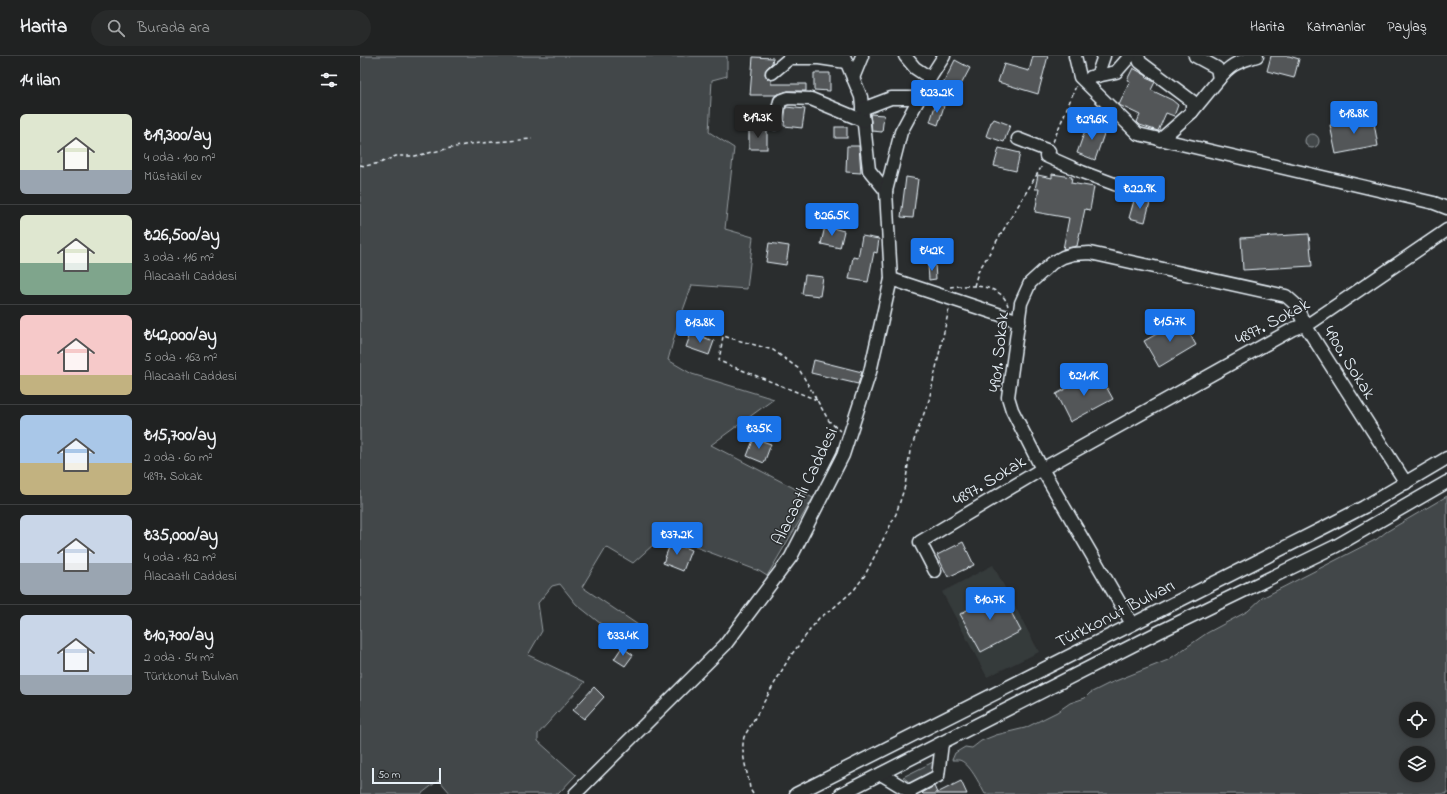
<!DOCTYPE html>
<html lang="tr">
<meta charset="utf-8">
<style>
body{margin:0;font-family:"Indie Flower",sans-serif;background:#282a2a;color:#f1f3f6;height:100vh;display:flex;flex-direction:column;font-size:15px;white-space:nowrap}
*{box-sizing:border-box;margin:0}
p{font-size:13px;color:#a2a4a5}
.icon{flex:none;width:22px;height:22px;fill:none;stroke:currentColor;stroke-width:2;stroke-linecap:round;stroke-linejoin:round}
.map{position:relative;flex:1;overflow:hidden}
.sheet{display:flex;flex-direction:column;background:#202222;width:360px}
.sheet>*{flex:none}
.buttons{position:absolute;left:1039px;top:646px;display:grid;gap:8px}
.buttons a{display:grid;place-items:center;width:36px;height:36px;border-radius:50%;background:#202222;box-shadow:0 2px 10px #0003,0 0 0 1px #3d3f40;font-size:20px}
.scale{position:absolute;left:12px;bottom:10px;width:69px;box-sizing:border-box;padding-left:4px;border:2px solid #e8f1f8;border-top:0;font-size:11px;line-height:14px;white-space:nowrap;color:#e8f1f8;-webkit-text-stroke:3px #2a2d2e;paint-order:stroke}
.price{position:absolute;translate:-50% -34px;padding:0 9px;border-radius:4px;background:#1a73e8;color:#fff;font-size:13px;line-height:26px;filter:drop-shadow(0 1px 2px #0008)}
.price::after{content:'';position:absolute;left:50%;top:24px;width:12px;height:9px;margin-left:-6px;background:inherit;clip-path:polygon(0 0,100% 0,50% 100%)}
.price.selected{background:#222;color:#fff}
ul{padding:0;list-style:none}
li{display:flex;align-items:center;gap:12px;height:100px;padding:0 20px}
li+li{border-top:1px solid #3d3f40}
li span{display:grid;place-items:center;flex:none;width:112px;height:80px;border-radius:6px;color:#555}
li>.icon{margin-inline-start:auto}
span .icon{width:48px;height:48px;fill:#fffc;stroke-width:1}
li b{font-size:17px}
h2{display:flex;justify-content:space-between;align-items:center;height:48px;padding:0 20px;font-size:17px}
header{display:flex;align-items:center;gap:24px;box-sizing:border-box;height:56px;padding:0 20px;background:#202222;border-bottom:1px solid #3d3f40}
header strong{font-size:19px}
nav{display:flex;gap:22px;margin-inline-start:auto;font-size:14px}
.search{width:280px;height:36px;background:#282a2a;display:flex;align-items:center;gap:10px;box-sizing:border-box;padding:0 14px;border-radius:22px;color:#a2a4a5;font-size:15px}
main{display:flex;flex:1;min-height:0}
.map>svg:first-child{display:block}
</style>
<header>
<strong>Harita</strong>
<div class="search"><svg class="icon" aria-label="search" viewBox="0 0 24 24"><circle cx="10" cy="10" r="6"/><path d="M15 15l6 6"/></svg>Burada ara</div>
<nav><a>Harita</a><a>Katmanlar</a><a>Paylaş</a></nav>
</header>
<main>
<section class="sheet">
<h2>14 ilan<svg class="icon" aria-label="filters" viewBox="0 0 24 24"><path d="M4 7h16M4 17h16"/><circle cx="9" cy="7" r="2"/><circle cx="15" cy="17" r="2"/></svg></h2>
<ul>
<li><span style="background:linear-gradient(#dfe7d0 70%,#9aa5b1 0)"><svg class="icon" aria-label="home" viewBox="0 0 24 24"><path d="M3 11l9-7 9 7M6 9v11h12V9"/></svg></span><div><b>₺19,300/ay</b><p>4 oda · 100 m²</p><p>Müstakil ev</p></div></li>
<li><span style="background:linear-gradient(#dfe7d0 60%,#7fa58c 0)"><svg class="icon" aria-label="home" viewBox="0 0 24 24"><path d="M3 11l9-7 9 7M6 9v11h12V9"/></svg></span><div><b>₺26,500/ay</b><p>3 oda · 116 m²</p><p>Alacaatlı Caddesi</p></div></li>
<li><span style="background:linear-gradient(#f6c9c9 75%,#c2b280 0)"><svg class="icon" aria-label="home" viewBox="0 0 24 24"><path d="M3 11l9-7 9 7M6 9v11h12V9"/></svg></span><div><b>₺42,000/ay</b><p>5 oda · 163 m²</p><p>Alacaatlı Caddesi</p></div></li>
<li><span style="background:linear-gradient(#a9c7e8 60%,#c2b280 0)"><svg class="icon" aria-label="home" viewBox="0 0 24 24"><path d="M3 11l9-7 9 7M6 9v11h12V9"/></svg></span><div><b>₺15,700/ay</b><p>2 oda · 60 m²</p><p>4897. Sokak</p></div></li>
<li><span style="background:linear-gradient(#c9d6e8 60%,#9aa5b1 0)"><svg class="icon" aria-label="home" viewBox="0 0 24 24"><path d="M3 11l9-7 9 7M6 9v11h12V9"/></svg></span><div><b>₺35,000/ay</b><p>4 oda · 132 m²</p><p>Alacaatlı Caddesi</p></div></li>
<li><span style="background:linear-gradient(#c9d6e8 75%,#9aa5b1 0)"><svg class="icon" aria-label="home" viewBox="0 0 24 24"><path d="M3 11l9-7 9 7M6 9v11h12V9"/></svg></span><div><b>₺10,700/ay</b><p>2 oda · 54 m²</p><p>Türkkonut Bulvarı</p></div></li>
</ul>
</section>
<div class="map">
<svg width="1087" height="738" viewBox="0 0 1087 738">
<rect width="100%" height="100%" fill="#2a2d2e"/>
<filter id="ink" filterUnits="userSpaceOnUse"><feTurbulence type="fractalNoise" baseFrequency=".025" numOctaves="2"/><feDisplacementMap in="SourceGraphic" scale="8" xChannelSelector="R" yChannelSelector="G"/><feConvolveMatrix kernelMatrix="1 2 1 2 8 2 1 2 1" color-interpolation-filters="sRGB"/></filter>
<g filter="url(#ink)">
<path fill="#363a3b" d="M 633,509 L 679,596 L 627,621 L 582,536 Z"/>
<g fill="#424648" stroke="#959ca0" fill-rule="evenodd">
<path d="M 0,0 L 367,0 L 367,20 L 352,24 L 349,76 L 374,92 L 365,173 L 393,181 L 387,233 L 332,229 L 317,271 L 308,304 L 332,318 L 414,343 L 351,389 L 453,442 L 407,520 L 399,515 L 304,479 L 273,507 L 246,491 L 222,531 L 284,573 L 271,592 L 216,548 L 200,528 L 192,530 L 178,547 L 182,575 L 168,599 L 225,626 L 178,678 L 178,685 L 216,719 L 198,738 L 91,738 L 79,724 L 61,738 L 0,738 Z"/>
<circle cx="952" cy="85" r="7"/>
<path d="M 1087,440 L 1087,738 L 625,738 C 620,729 609,706 599,704 C 597,704 595,704 592,704 L 595,697 L 605,691 L 612,692 L 621,685 L 636,679 L 665,672 L 697,656 L 710,647 L 725,642 L 730,637 L 748,628 L 808,604 L 847,577 L 888,555 L 902,542 L 1017,483 L 1026,476 ZM 1046,653 L 1068,653 L 1068,675 L 1046,675 ZM 1046,697 L 1068,697 L 1068,719 L 1046,719 Z"/>
<path d="M 573,706 L 572,720 L 553,729 L 543,721 Z"/>
</g>
<g fill="#535759" stroke="#e8f1f8">
<path d="M 673,0 L 688,0 L 678,38 L 638,26 L 644,8 L 669,15 Z"/>
<path d="M 911,0 L 929,0 L 939,3 L 934,22 L 907,15 Z"/>
<path d="M 393,1 L 413,2 L 412,7 L 407,12 L 405,18 L 407,22 L 411,24 L 411,28 L 446,28 L 446,35 L 428,35 L 416,39 L 390,39 Z"/>
<path d="M 595,4 L 610,12 L 595,40 L 581,32 Z"/>
<path d="M 773,12 L 787,20 L 786,22 L 795,26 L 791,34 L 812,44 L 818,49 L 814,60 L 806,57 L 798,75 L 780,69 L 777,66 L 780,59 L 759,49 L 770,25 L 767,24 Z"/>
<path d="M 454,17 L 470,17 L 470,35 L 454,34 Z"/>
<path d="M 576,47 L 584,50 L 578,69 L 570,66 Z"/>
<path d="M 426,51 L 445,53 L 442,72 L 424,70 Z"/>
<path d="M 510,58 L 524,59 L 522,76 L 512,75 Z"/>
<path d="M 1013,61 L 1018,90 L 976,98 L 970,69 Z"/>
<path d="M 634,63 L 650,69 L 644,86 L 626,80 L 631,66 L 632,66 Z"/>
<path d="M 728,66 L 746,72 L 735,104 L 717,97 Z"/>
<rect x="475" y="71" width="12" height="11"/>
<rect x="389" y="73" width="18" height="20"/>
<path d="M 487,90 L 499,90 L 501,117 L 486,116 Z"/>
<path d="M 639,92 L 660,97 L 656,115 L 634,110 Z"/>
<path d="M 692,118 L 712,121 L 711,127 L 734,131 L 730,154 L 725,153 L 717,190 L 703,193 L 709,162 L 675,156 L 679,133 L 675,133 L 678,119 L 692,122 Z"/>
<path d="M 546,121 L 558,123 L 553,162 L 541,161 Z"/>
<path d="M 775,141 L 790,146 L 785,166 L 769,162 Z"/>
<path d="M 465,170 L 484,175 L 480,192 L 461,188 Z"/>
<path d="M 949,178 L 952,210 L 883,214 L 881,182 Z"/>
<path d="M 502,180 L 519,183 L 517,197 L 514,196 L 508,226 L 489,223 L 493,201 L 498,202 Z"/>
<path d="M 409,187 L 429,190 L 426,209 L 406,206 Z"/>
<path d="M 575,208 L 576,223 L 569,224 L 568,209 Z"/>
<path d="M 445,219 L 463,221 L 460,240 L 442,238 Z"/>
<path d="M 822,264 L 836,289 L 799,311 L 784,285 Z"/>
<path d="M 331,277 L 354,285 L 349,299 L 326,291 Z"/>
<path d="M 454,304 L 502,316 L 498,328 L 451,317 Z"/>
<path d="M 738,316 L 753,343 L 710,366 L 696,338 Z"/>
<path d="M 394,382 L 411,388 L 404,407 L 387,400 Z"/>
<path d="M 311,486 L 331,494 L 323,515 L 303,507 Z"/>
<path d="M 603,486 L 614,509 L 588,521 L 577,499 Z"/>
<path d="M 621,537 L 625,545 L 641,537 L 661,575 L 621,596 L 600,558 L 616,549 L 612,542 Z"/>
<path d="M 262,591 L 273,599 L 265,610 L 254,603 Z"/>
<path d="M 234,631 L 244,641 L 224,663 L 213,654 Z"/>
<path d="M 601,725 L 607,738 L 563,738 L 562,737 L 574,730 L 577,737 Z"/>
</g>
<g fill="none" stroke-linecap="round" stroke-linejoin="round">
<defs>
<g id="minor">
<path d="M 484,0 L 501,41 L 509,114 L 526,135"/>
<path d="M 545,0 L 555,12 L 570,22"/>
<path d="M 715,0 L 720,21 L 778,78 L 1074,147 L 1087,152"/>
<path d="M 778,0 L 780,6 L 832,45 L 832,56"/>
<path d="M 412,17 L 430,2 L 459,2 L 486,6"/>
<path d="M 737,20 L 756,16 L 770,0"/>
<path d="M 731,21 L 737,20 L 744,0"/>
<path d="M 493,22 L 502,0"/>
<path d="M 859,23 C 871,7 879,6 897,0"/>
<path d="M 502,53 L 531,42 L 559,42"/>
<path d="M 415,67 L 420,45 L 428,42 L 451,43 L 504,65"/>
<path d="M 658,83 L 689,95"/>
<path d="M 800,84 L 832,56 L 859,23 L 857,12 L 835,0"/>
<path d="M 686,100 L 722,116 L 765,132"/>
<path d="M 531,223 L 659,265"/>
<path d="M 575,515 L 560,486 L 682,413 L 933,273 L 952,266 L 1087,174"/>
<path d="M 772,568 L 682,413 L 652,354 L 648,341 L 661,247 L 670,227 L 692,207 L 703,201 L 713,198 L 730,197 L 926,240 L 935,248 L 945,269 L 1046,427"/>
<path d="M 521,718 L 549,735 L 550,738"/>
<path d="M 549,735 L 578,720 L 582,687"/>
<path d="M 215,738 L 365,589 L 431,501 L 483,399 L 510,316 L 531,223 L 526,135 L 541,76 L 570,22 L 584,0"/>
<path d="M 436,738 L 967,470 L 1004,451 L 1087,402"/>
<path d="M 481,738 L 799,576 L 976,490 L 1087,426"/>
</g>
</defs>
<use href="#minor" stroke="#e8f1f8" stroke-width="15"/>
<g stroke="#e8f1f8" stroke-width="1.5" stroke-dasharray="4 3" stroke-linecap="butt">
<path d="M 693,86 L 716,30"/>
<path d="M 0,109 L 5,110 L 20,107 L 36,100 L 55,100 L 109,88 L 172,83"/>
<path d="M 614,230 L 618,216 L 682,110"/>
<path d="M 590,231 C 609,229 642,227 648,250"/>
<path d="M 457,344 L 359,305 L 363,280 L 413,294 L 439,313 L 469,365 L 480,375"/>
<path d="M 393,738 L 390,733 C 388,716 380,698 384,681 L 429,602 L 459,562 L 471,554 L 494,534 L 505,519 L 536,458 L 545,430 L 550,395 L 569,344 L 589,253"/>
</g>
<use href="#minor" stroke="#2a2d2e" stroke-width="12"/>
</g>
</g>
<g text-anchor="middle" stroke-width="3" stroke-linejoin="round" paint-order="stroke">
<g font-size="18" fill="#e8f1f8" stroke="#2a2d2e">
<text transform="translate(912 265) rotate(-28)" y="6">4897. Sokak</text>
<text transform="translate(638 296) rotate(-84)" y="6">4901. Sokak</text>
<text transform="translate(990 306) rotate(58)" y="6">4900. Sokak</text>
<text transform="translate(629 424) rotate(-31)" y="6">4897. Sokak</text>
<text transform="translate(444 430) rotate(-64)" y="6">Alacaatlı Caddesi</text>
<text transform="translate(755 557) rotate(-27)" y="6">Türkkonut Bulvarı</text>
</g>
</g>
</svg>
<div class="buttons">
<a><svg class="icon" aria-label="locate" viewBox="0 0 24 24"><circle cx="12" cy="12" r="6"/><path d="M12 2v4M12 18v4M2 12h4M18 12h4"/></svg></a>
<a><svg class="icon" aria-label="layers" viewBox="0 0 24 24"><path d="M12 4l9 5-9 5-9-5zM3 14l9 5 9-5"/></svg></a>
</div>
<div class="scale">50 m</div>
<b class="price" style="left:577px;top:58px">₺23.2K</b>
<b class="price" style="left:994px;top:79px">₺18.8K</b>
<b class="price selected" style="left:398px;top:83px">₺19.3K</b>
<b class="price" style="left:732px;top:85px">₺29.6K</b>
<b class="price" style="left:780px;top:154px">₺22.9K</b>
<b class="price" style="left:472px;top:181px">₺26.5K</b>
<b class="price" style="left:572px;top:216px">₺42K</b>
<b class="price" style="left:810px;top:287px">₺15.7K</b>
<b class="price" style="left:340px;top:288px">₺13.8K</b>
<b class="price" style="left:724px;top:341px">₺21.1K</b>
<b class="price" style="left:399px;top:394px">₺35K</b>
<b class="price" style="left:317px;top:500px">₺37.2K</b>
<b class="price" style="left:630px;top:565px">₺10.7K</b>
<b class="price" style="left:263px;top:601px">₺33.4K</b>
</div>
</main>
